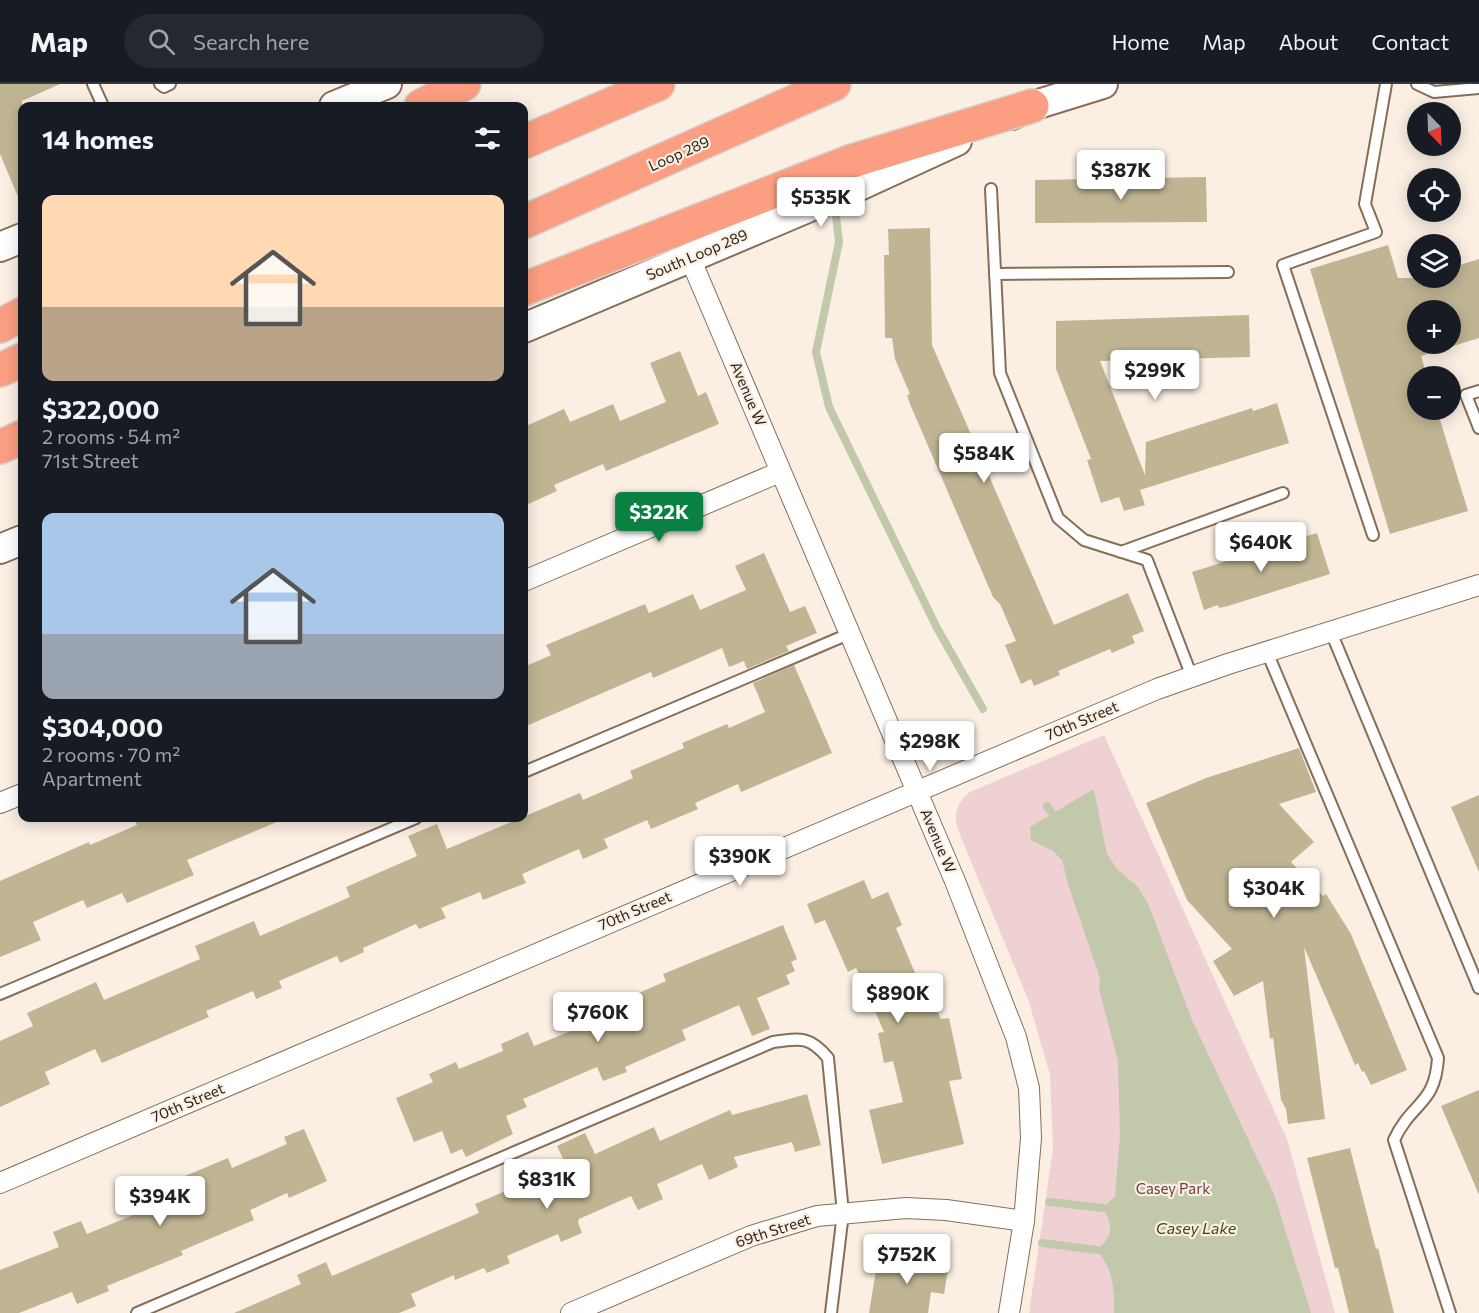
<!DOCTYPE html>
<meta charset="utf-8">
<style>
body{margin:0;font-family:Commissioner,sans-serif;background:#242831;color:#f1f3f6;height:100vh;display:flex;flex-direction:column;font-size:22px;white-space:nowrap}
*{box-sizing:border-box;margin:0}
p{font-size:20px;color:#9ea1a6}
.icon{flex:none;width:33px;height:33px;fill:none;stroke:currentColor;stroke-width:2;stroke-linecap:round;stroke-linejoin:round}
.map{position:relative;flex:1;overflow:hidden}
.details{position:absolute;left:18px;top:18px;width:510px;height:720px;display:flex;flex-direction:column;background:#171b24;border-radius:12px;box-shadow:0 3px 15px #0003}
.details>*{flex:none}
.needle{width:39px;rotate:157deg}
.tools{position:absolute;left:1407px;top:18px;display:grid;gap:12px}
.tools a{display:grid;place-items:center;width:54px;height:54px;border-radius:50%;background:#171b24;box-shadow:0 3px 15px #0003;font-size:30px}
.price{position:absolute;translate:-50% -51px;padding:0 14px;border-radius:6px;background:#fff;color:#222;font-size:20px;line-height:39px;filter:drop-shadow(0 2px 3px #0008)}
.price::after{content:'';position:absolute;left:50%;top:36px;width:18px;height:14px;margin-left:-9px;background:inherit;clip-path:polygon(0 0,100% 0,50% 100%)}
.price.on{background:#0b8043;color:#fff}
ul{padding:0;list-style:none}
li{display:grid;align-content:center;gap:12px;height:318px;padding:0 24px}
li span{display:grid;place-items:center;height:186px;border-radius:12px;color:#555}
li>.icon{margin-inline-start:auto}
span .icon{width:108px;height:108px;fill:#fffc;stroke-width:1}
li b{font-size:26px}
h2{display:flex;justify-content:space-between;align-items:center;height:72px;padding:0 24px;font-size:26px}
header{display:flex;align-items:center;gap:36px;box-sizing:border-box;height:84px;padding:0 30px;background:#171b24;border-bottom:2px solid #363941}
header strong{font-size:28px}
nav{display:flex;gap:33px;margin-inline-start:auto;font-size:21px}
.search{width:420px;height:54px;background:#242831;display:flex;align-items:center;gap:15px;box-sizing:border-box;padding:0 21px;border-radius:33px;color:#9ea1a6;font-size:22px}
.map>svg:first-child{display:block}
</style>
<header>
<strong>Map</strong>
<div class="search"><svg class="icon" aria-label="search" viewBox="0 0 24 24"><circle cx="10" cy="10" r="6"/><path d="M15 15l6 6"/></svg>Search here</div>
<nav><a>Home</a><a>Map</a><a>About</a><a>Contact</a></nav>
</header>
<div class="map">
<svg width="1479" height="1229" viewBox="0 0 1479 1229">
<rect width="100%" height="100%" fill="#fbefe4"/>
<path fill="#efd0d3" d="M 1104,651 L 1287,1055 L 1335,1229 L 1029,1229 L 1053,1065 L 1050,991 L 1029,918 L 958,746 C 953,731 957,718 970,708 Z"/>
<path fill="#c2c9aa" d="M 1094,705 L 1107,770 L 1117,785 L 1138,803 L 1149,822 L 1192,936 L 1274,1110 L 1311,1229 L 1114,1229 C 1114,1204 1114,1185 1096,1166 C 1113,1153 1114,1143 1103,1124 L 1115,1112 L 1120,1052 L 1119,1014 L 1118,977 L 1099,905 L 1100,894 L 1068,800 L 1062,776 L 1053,767 L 1031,756 L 1030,743 Z"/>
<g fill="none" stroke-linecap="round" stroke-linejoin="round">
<g stroke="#c2c9aa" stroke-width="8">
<path d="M 836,132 L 839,158 L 816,268 L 829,323 L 937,544 L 983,625"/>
<path d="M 1047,722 L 1052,729"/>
<path d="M 1049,1118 L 1103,1124"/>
<path d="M 1042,1159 L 1096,1166"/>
</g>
</g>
<g fill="#c0b593" fill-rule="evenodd">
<path d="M 0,0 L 60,0 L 22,17 L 22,122 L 0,70 Z"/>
<path d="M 1206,93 L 1207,138 L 1035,139 L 1035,96 Z"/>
<path d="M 930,144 L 932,261 L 1054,541 L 1128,509 L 1144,547 L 1132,552 L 1135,559 L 1112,569 L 1110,565 L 1058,587 L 1060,591 L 1034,602 L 1031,595 L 1021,600 L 1005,561 L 1016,557 L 1000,520 L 993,513 L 910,320 L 907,311 L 910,310 L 895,275 L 892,254 L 885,254 L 884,171 L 889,171 L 888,145 Z"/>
<path d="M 1388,161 L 1398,194 L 1450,194 L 1450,184 L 1479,175 L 1479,254 L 1421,272 L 1427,292 L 1418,292 L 1418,326 L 1437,326 L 1468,427 L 1390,450 L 1310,185 ZM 1418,226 L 1450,226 L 1450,260 L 1418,260 Z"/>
<path d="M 1249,231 L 1250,273 L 1100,277 L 1145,391 L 1146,358 L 1252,324 L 1253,327 L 1277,319 L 1289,359 L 1140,406 L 1145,421 L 1124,427 L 1119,413 L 1101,419 L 1087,376 L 1091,375 L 1056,285 L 1056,237 Z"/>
<path d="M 680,267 L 698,312 L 706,308 L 719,340 L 606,387 L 603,380 L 554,401 L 557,407 L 524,422 L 524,343 L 564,325 L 570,338 L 613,320 L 620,337 L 666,318 L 650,279 Z"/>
<path d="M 1317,449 L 1330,490 L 1228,522 L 1219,524 L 1218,521 L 1204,526 L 1192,488 Z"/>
<path d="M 764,469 L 790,528 L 805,522 L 817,549 L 786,562 L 789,567 L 747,585 L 744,577 L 729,583 L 722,564 L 653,594 L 651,588 L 524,643 L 524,583 L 551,571 L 546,561 L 645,520 L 649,529 L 693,510 L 700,526 L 746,506 L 735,482 Z"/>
<path d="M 794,581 L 832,669 L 741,708 L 738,700 L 695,719 L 698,725 L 651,745 L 647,736 L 604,755 L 608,764 L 583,775 L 579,765 L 522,790 L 526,799 L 483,816 L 480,808 L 441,824 L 446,834 L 419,845 L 416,840 L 363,864 L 364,868 L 340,879 L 337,872 L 279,897 L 282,904 L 256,915 L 253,907 L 206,927 L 209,933 L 102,979 L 95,965 L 45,988 L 50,1000 L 0,1023 L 0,957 L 33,942 L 27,929 L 96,898 L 104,916 L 200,875 L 195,862 L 254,837 L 260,852 L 350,813 L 346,803 L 417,772 L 408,752 L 437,740 L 447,765 L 580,709 L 583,716 L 633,694 L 630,687 L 684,664 L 682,659 L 727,640 L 729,644 L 765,628 L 753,599 Z"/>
<path d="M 1299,664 L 1316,708 L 1279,720 L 1314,758 L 1291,778 L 1323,812 L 1326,810 L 1351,850 L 1407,986 L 1371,1001 L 1364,987 L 1362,988 L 1358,979 L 1355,981 L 1304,863 L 1325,1035 L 1288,1040 L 1286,1025 L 1281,1016 L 1273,954 L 1270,955 L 1263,897 L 1234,912 L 1213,877 L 1232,865 L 1187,816 L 1146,719 L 1206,694 Z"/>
<path d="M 1479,711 L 1479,788 L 1451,723 Z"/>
<path d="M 134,734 L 286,734 L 187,776 L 194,791 L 127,819 L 122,809 L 87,824 L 83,816 L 33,838 L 41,856 L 0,873 L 0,797 L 89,758 L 90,761 L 137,741 Z"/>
<path d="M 864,796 L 872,815 L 888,808 L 902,841 L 896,844 L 918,896 L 923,894 L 941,935 L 949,934 L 962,995 L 949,997 L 964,1060 L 882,1080 L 869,1026 L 903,1018 L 893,977 L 884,979 L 878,949 L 884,948 L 856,884 L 848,888 L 825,836 L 815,840 L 807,820 Z"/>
<path d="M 783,841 L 797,875 L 791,878 L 795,887 L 786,891 L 790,900 L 757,914 L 770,945 L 752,952 L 739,921 L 682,946 L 686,956 L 625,983 L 627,988 L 603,997 L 597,983 L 523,1015 L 527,1023 L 506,1032 L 513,1050 L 466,1073 L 462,1065 L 451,1070 L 442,1047 L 414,1058 L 396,1014 L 433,998 L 429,990 L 456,978 L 459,985 L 503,967 L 501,960 L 528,948 L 534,962 L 588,940 L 581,924 L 611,912 L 614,920 L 666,897 L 663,890 Z"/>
<path d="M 1479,1006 L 1479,1111 L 1441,1022 Z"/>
<path d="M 807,1010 L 821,1061 L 795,1068 L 792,1058 L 734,1073 L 738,1083 L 709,1096 L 702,1080 L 657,1100 L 663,1115 L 638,1126 L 631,1112 L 579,1135 L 578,1138 L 582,1149 L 561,1158 L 558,1150 L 507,1172 L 510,1179 L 487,1189 L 484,1184 L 455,1196 L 454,1191 L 411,1210 L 416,1222 L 399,1229 L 234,1229 L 301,1200 L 297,1191 L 326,1178 L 332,1192 L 479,1129 L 475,1120 L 525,1099 L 528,1107 L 570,1089 L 557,1062 L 585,1049 L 595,1070 L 654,1043 L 660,1057 L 730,1026 L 732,1031 Z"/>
<path d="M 304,1045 L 327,1097 L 289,1114 L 287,1109 L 250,1126 L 254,1136 L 181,1167 L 183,1171 L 107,1202 L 109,1207 L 77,1220 L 72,1208 L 19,1229 L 0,1229 L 0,1186 L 59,1163 L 53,1148 L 81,1137 L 87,1150 L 136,1130 L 130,1115 L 228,1074 L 232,1084 L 287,1060 L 284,1053 Z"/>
<path d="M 1350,1064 L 1376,1165 L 1378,1164 L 1394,1229 L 1349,1229 L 1338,1184 L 1335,1184 L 1307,1074 Z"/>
<path d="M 887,1170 L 949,1179 L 944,1210 L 931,1208 L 928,1229 L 869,1229 L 876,1186 L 884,1188 Z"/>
</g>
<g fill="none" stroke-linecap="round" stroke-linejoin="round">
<defs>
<g id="lane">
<path d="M 93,0 L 103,22"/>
<path d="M 160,0 L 164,3 L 170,0"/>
<path d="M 1417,0 L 1434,8 L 1479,4"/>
<path d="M 991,105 L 1000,289 L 1058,434 L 1084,456 L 1147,476 L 1192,593"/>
<path d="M 995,190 L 1228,188"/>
<path d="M 1479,307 L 1466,311 L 1479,344"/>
<path d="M 1373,451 L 1283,181 L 1376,148 L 1365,120 L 1386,0"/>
<path d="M 1121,468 L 1283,409"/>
<path d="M 1331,548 L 1479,904"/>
<path d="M 1267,568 L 1438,974 C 1435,1022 1412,1017 1394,1056 L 1450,1229"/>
<path d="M 524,688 L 851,549"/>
<path d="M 0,910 L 416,734"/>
<path d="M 137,1229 L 773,958 C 800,954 810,952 828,974 L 843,1129 L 831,1229"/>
</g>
<g id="street">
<path d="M 690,174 L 955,797 L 1016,953 L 1029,1004 L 1031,1054 L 1024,1137 L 1009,1229"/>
<path d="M 524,497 L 780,388"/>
<path d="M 0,719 L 22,710"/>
<path d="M 0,1099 L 1157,605 L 1228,580 L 1479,501"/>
<path d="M 571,1229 L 751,1152 L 817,1132 L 906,1124 L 946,1126 L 1024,1137"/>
</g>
<g id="secondary">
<path d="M 334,22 L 387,0"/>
<path d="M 1012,31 L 1032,22 L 1103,0"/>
<path d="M 0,163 L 22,154"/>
<path d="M 524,244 L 857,103 L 957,57"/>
<path d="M 0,465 L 22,456"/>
</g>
<g id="highway">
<path d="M 421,22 L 464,0"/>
<path d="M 524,58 L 658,0"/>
<path d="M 524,138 L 834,0"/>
<path d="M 524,205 L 849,78 L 1032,22"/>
<path d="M 0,242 L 22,230"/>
<path d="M 0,286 L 22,276"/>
<path d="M 0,363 L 22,353"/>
</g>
</defs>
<use href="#lane" stroke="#876e56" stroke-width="14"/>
<use href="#street" stroke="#876e56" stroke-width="22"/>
<use href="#secondary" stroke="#876e56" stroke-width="32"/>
<use href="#highway" stroke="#d4d2d0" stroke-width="36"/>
<use href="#lane" stroke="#fff" stroke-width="10"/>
<use href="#street" stroke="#fff" stroke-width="20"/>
<use href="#secondary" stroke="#fff" stroke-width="28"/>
<use href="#highway" stroke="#fc9e81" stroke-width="33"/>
</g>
<g text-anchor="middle" stroke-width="4.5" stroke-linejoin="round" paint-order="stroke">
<g font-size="15" fill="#281e14" stroke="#fbefe4">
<text transform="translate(679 70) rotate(-24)" y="5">Loop 289</text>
<text transform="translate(697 171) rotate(-23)" y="5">South Loop 289</text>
<text transform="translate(748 310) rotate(67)" y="5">Avenue W</text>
<text transform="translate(1082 637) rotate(-23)" y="5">70th Street</text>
<text transform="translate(938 757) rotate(67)" y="5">Avenue W</text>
<text transform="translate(635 827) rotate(-23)" y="5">70th Street</text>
<text transform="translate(188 1019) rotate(-23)" y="5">70th Street</text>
<text transform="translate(773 1147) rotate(-18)" y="5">69th Street</text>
</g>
<g font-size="15" fill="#6f3b43" stroke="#fbefe4">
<text x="1173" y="1110">Casey Park</text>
</g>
<g font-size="16" font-style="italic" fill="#404917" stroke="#fbefe4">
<text x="1196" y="1150">Casey Lake</text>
</g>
</g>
</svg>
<div class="tools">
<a><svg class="needle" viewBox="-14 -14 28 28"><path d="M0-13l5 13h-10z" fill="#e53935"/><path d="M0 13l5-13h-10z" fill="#9ea1a6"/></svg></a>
<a><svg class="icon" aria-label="locate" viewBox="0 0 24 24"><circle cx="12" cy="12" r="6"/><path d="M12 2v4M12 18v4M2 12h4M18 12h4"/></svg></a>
<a><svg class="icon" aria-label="layers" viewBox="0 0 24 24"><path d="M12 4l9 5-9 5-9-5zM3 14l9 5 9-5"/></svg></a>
<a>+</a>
<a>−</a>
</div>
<b class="price" style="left:1121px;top:117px">$387K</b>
<b class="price" style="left:821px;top:144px">$535K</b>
<b class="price" style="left:1155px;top:317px">$299K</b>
<b class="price" style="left:984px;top:400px">$584K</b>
<b class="price on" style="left:659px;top:459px">$322K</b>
<b class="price" style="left:1261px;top:489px">$640K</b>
<b class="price" style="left:930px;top:688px">$298K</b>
<b class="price" style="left:740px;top:803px">$390K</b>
<b class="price" style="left:1274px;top:835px">$304K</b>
<b class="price" style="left:898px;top:940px">$890K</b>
<b class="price" style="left:598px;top:959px">$760K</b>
<b class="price" style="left:547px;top:1126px">$831K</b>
<b class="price" style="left:160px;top:1143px">$394K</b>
<b class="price" style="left:907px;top:1201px">$752K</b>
<section class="details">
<h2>14 homes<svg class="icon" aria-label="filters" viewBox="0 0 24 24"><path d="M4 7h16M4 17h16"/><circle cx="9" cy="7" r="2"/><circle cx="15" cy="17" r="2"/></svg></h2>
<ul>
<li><span style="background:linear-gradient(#ffd9b3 60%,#b9a48a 0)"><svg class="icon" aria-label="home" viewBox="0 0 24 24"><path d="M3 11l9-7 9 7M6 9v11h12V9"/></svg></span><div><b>$322,000</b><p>2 rooms · 54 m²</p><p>71st Street</p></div></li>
<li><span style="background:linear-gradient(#a9c7e8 65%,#9aa5b1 0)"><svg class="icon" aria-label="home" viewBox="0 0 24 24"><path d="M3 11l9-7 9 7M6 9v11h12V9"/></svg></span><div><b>$304,000</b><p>2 rooms · 70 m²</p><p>Apartment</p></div></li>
</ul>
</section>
</div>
